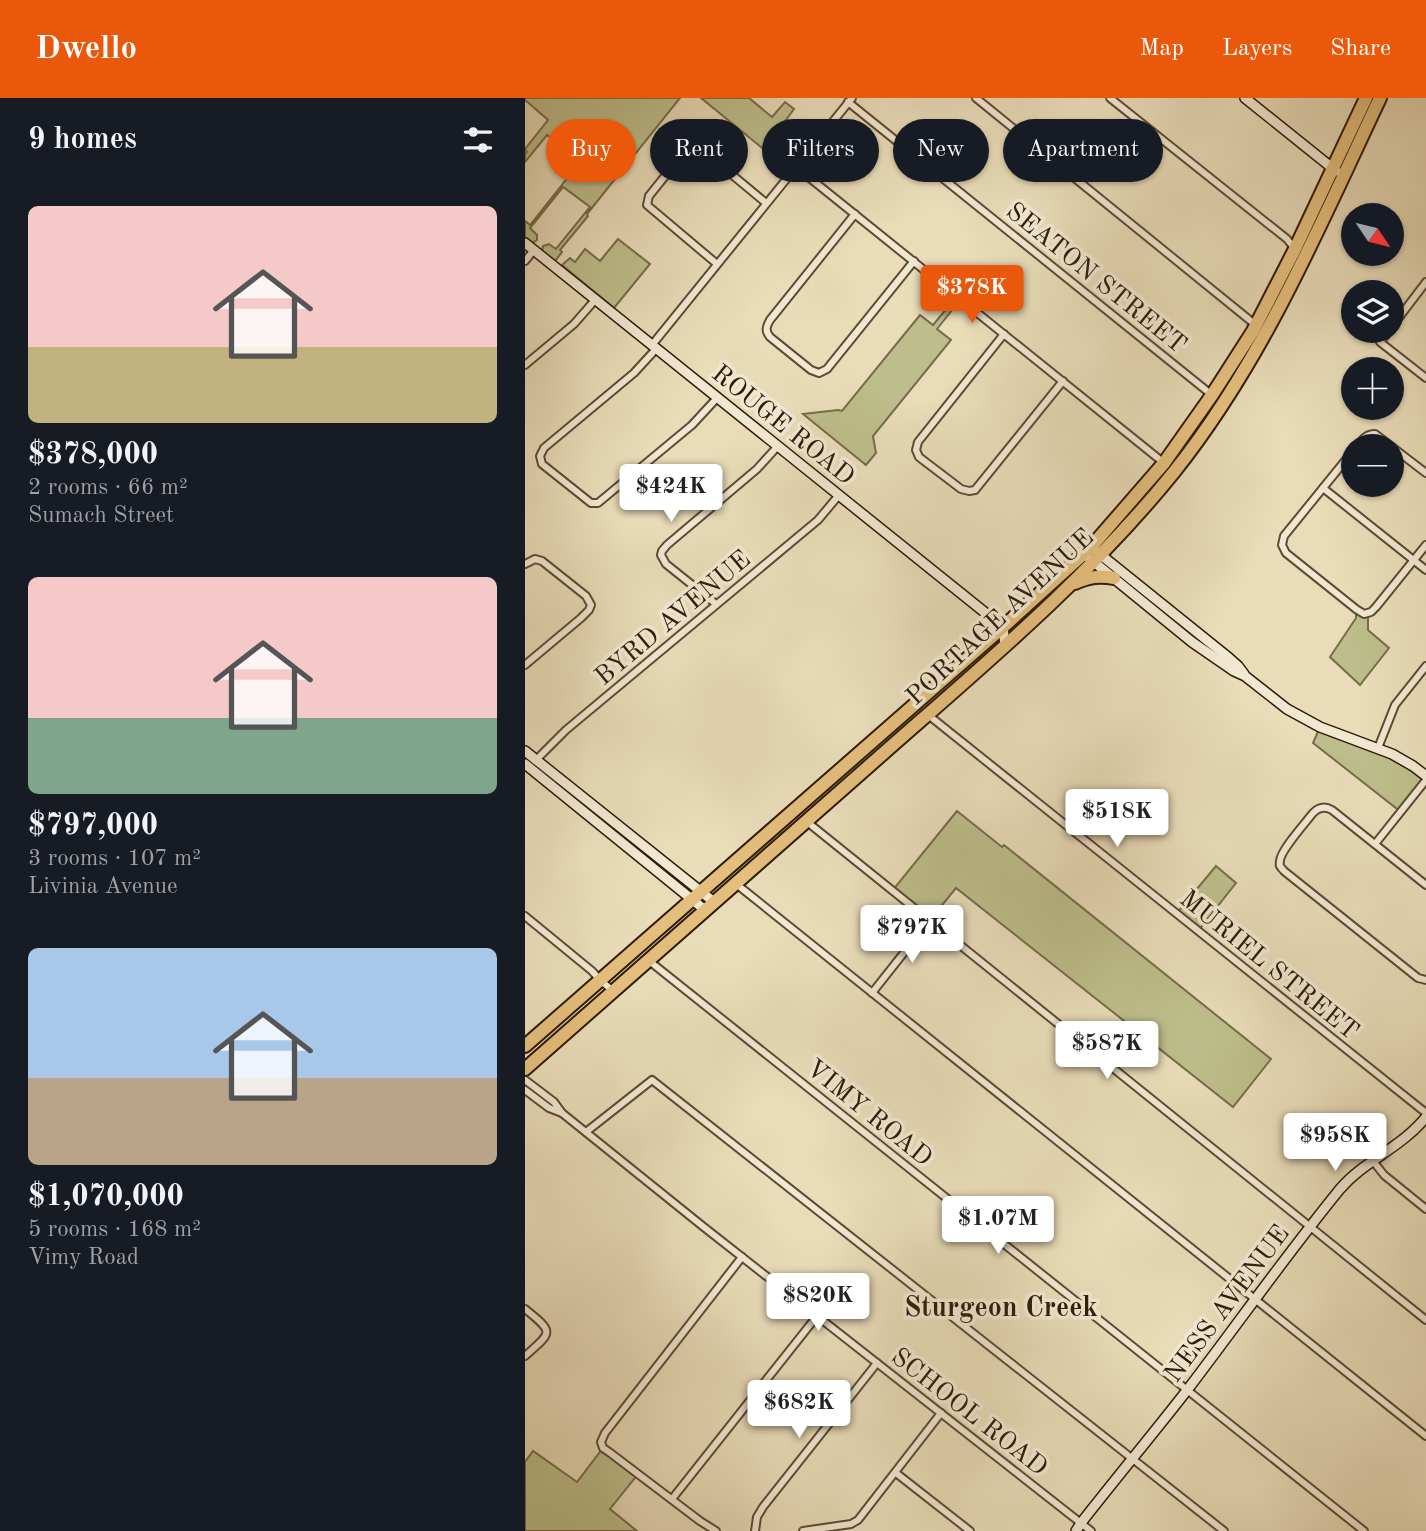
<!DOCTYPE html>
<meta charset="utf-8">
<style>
body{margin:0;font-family:"Old Standard TT",serif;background:#242831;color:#f1f3f6;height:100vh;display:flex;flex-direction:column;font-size:26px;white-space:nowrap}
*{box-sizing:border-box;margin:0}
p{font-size:23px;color:#9ea1a6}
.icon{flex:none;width:38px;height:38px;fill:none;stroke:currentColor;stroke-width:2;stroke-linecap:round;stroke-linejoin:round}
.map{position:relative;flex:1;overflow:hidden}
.panel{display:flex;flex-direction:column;background:#171b24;width:525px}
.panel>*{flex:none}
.top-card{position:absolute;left:21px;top:21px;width:665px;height:63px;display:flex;gap:14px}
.needle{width:46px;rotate:125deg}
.tools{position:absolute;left:816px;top:105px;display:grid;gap:14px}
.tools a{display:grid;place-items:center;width:63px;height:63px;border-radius:50%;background:#171b24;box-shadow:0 2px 5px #0004;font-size:35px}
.price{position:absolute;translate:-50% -60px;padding:0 16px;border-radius:7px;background:#fff;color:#222;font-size:23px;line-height:46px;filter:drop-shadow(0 2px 4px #0008)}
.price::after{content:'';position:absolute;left:50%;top:42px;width:21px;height:16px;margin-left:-10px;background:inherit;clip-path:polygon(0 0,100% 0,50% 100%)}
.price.on{background:#ea580c;color:#fff}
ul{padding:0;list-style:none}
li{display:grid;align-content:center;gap:14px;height:371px;padding:0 28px}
li span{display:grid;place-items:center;height:217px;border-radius:10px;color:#555}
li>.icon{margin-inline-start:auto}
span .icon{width:126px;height:126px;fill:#fffc;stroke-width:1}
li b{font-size:30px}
h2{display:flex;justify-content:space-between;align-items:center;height:84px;padding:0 28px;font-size:30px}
.pill{padding:0 24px;border-radius:32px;background:#171b24;box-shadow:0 2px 5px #0004;font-size:24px;line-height:63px}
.pill.on{background:#ea580c;color:#fff}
header{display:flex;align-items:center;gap:42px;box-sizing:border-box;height:98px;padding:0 35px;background:#ea580c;color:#fff}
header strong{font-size:33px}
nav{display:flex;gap:38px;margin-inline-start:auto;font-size:24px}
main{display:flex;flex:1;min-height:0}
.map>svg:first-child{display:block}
</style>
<header>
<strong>Dwello</strong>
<nav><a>Map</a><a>Layers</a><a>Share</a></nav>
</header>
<main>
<section class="panel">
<h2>9 homes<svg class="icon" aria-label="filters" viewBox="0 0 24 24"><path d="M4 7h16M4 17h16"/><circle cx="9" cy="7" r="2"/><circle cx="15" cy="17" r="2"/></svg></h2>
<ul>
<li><span style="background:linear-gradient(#f6c9c9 65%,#c2b280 0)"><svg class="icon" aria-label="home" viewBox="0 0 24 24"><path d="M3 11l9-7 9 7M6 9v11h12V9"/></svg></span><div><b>$378,000</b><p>2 rooms · 66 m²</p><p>Sumach Street</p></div></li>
<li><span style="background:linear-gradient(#f6c9c9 65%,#7fa58c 0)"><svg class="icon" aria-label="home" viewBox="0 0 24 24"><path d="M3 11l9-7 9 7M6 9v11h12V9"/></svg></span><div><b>$797,000</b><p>3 rooms · 107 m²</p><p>Livinia Avenue</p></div></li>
<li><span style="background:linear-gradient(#a9c7e8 60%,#b9a48a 0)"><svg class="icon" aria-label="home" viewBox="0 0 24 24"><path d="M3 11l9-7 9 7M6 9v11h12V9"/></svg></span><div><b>$1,070,000</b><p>5 rooms · 168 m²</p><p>Vimy Road</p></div></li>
</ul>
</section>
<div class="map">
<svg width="901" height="1433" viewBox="0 0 901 1433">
<rect width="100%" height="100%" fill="#e9dcb9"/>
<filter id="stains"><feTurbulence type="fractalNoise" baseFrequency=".00286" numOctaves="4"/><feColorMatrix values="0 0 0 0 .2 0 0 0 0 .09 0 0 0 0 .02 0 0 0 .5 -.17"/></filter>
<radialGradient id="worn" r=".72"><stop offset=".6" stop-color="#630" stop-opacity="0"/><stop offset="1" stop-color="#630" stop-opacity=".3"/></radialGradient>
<g fill="#bdbe8b" stroke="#766c4a" stroke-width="2">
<path d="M 0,0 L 155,0 L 62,116 L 63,118 L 35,152 L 37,154 L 30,163 L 17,153 L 18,148 L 24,146 L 31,151 L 65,109 L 38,89 L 5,130 L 12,137 L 12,142 L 7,145 L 0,139 L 0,123 L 5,127 L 55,64 L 22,37 L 0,64 L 0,56 L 2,54 L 0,51 L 23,22 L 0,2 Z"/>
<path d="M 176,0 L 224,0 L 247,19 L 260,4 L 269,11 L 255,30 L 270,41 L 284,23 L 296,32 L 264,72 Z"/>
<path d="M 93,141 L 125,166 L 89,210 L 37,167 L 45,160 L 50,164 L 60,151 L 75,163 Z"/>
<path d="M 432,198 L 436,201 L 412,231 L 426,242 L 348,338 L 351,355 L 341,367 L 278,316 L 313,312 L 317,313 L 395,217 L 408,227 Z"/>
<path d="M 831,511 L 843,516 L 843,532 L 864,550 L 835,587 L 805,559 L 831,520 Z"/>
<path d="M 795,629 L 867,656 L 901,678 L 876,714 L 788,645 Z"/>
<path d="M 432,713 L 477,749 L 479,747 L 746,961 L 708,1009 L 431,790 L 404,823 L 367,793 Z"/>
<path d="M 691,768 L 711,785 L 673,833 L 651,816 Z"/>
<path d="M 78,1350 L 113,1376 L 85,1411 L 112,1433 L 0,1433 L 0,1364 L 8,1353 L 52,1384 Z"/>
</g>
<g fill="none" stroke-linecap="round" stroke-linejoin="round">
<defs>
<g id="street">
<path d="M 451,0 L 732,228"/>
<path d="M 585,0 L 762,141 L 770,151"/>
<path d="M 323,4 L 687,297"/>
<path d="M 271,69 L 639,365"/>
<path d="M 330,116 L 245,222 C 241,229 240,233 245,239 L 286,272 L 294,275 L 302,271 L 389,163"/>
<path d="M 0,163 L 9,152"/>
<path d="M 192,166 L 122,107 L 124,98 L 161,52 L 168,48 L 176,51 L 241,105"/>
<path d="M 866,230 L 901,184"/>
<path d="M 864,233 L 855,244 L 901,280"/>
<path d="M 479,236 L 393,344 L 391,352 L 394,359 L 436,391 L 444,393 L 450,392 L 538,283"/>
<path d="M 127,247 L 327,0"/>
<path d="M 131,251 L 109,275 L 19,350 L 15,358 L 17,366 L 66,405 L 73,405 L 167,327 L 192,300"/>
<path d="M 0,267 L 49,226 L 70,202"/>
<path d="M 832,348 C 837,342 841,336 850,336 L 901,375"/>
<path d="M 828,353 L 759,438 L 757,447 L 761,455 L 831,511 L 839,516 L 846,514 L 851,509 L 901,447"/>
<path d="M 798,390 L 901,472"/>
<path d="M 0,466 L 10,461 L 17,463 L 61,498 L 66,507 L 64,512 L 56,520 L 0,567"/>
<path d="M 191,506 L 141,466 L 136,457 L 137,453 L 142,447 L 232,371 L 252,349"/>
<path d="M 402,616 L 901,1015"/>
<path d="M 853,650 L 870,607 L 901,568"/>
<path d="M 10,663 L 41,632 L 293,422 L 314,397"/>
<path d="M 281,723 L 901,1222"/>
<path d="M 850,746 L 901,682"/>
<path d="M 210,785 L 901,1338"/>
<path d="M 901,787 L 807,712 C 800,708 794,709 788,715 C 781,724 755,753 755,763 C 754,769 755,768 759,773 L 893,880 L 901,882"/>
<path d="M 0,818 L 67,873 L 75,882 L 88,893"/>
<path d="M 123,862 L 839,1433"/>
<path d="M 347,895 L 404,823"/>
<path d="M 0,982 L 29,1004 L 37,1015 L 180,1130 L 566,1433"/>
<path d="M 0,992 L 24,1010 L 37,1015"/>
<path d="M 61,1034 L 127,982 L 699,1433"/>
<path d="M 848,1063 L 859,1077 L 901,1111"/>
<path d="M 0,1211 C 30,1235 27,1234 0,1258"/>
<path d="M 371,1375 L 445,1433"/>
<path d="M 147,1401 L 292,1218"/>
<path d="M 191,1433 L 175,1423 L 84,1354 L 78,1350 L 76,1344 L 80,1335 L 217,1159"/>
<path d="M 230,1433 L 232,1419 L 238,1409 L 352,1265"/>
<path d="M 278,1433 L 326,1426 L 333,1422 L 416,1315"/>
</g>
<g id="secondary">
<path d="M 720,0 L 811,73"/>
<path d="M 0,145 L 478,529 L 480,547"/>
<path d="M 571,453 L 704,560 L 713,568 L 719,576"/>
<path d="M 564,460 L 667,544 L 709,573 L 720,578 L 762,611 L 795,629 L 867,656 L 888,668 L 901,678"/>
<path d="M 0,653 L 189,804"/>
<path d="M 0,666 L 180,812"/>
<path d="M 551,1433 L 556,1425 C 591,1380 628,1336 663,1291 C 714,1224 762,1156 815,1091 C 840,1062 876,1050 901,1019"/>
</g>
<g id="highway">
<path d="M 550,485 C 564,479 574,477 589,480"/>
<path d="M 0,948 L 478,529 L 566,449 L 639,365 L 687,297 L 728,233 L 770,151 L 841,0"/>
<path d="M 0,971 C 120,865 240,759 361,653 C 461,565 565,478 649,374 C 739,261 794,129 855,0"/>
</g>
</defs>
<use href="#street" stroke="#5e4b34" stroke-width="10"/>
<use href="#secondary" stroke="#2f1b08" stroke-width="12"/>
<use href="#highway" stroke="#2f1b08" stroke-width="16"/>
<use href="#street" stroke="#f1e8d2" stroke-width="6"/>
<use href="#secondary" stroke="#f1e8d2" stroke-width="9"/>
<use href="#highway" stroke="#e4be7c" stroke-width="12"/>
</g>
<g text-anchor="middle" stroke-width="7" stroke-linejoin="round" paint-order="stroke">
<g font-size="26" fill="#2f1b08" stroke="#f1e8d2">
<text transform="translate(572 179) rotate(39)" y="9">SEATON STREET</text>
<text transform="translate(259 326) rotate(39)" y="9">ROUGE ROAD</text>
<text transform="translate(474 518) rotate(-43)" y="9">PORTAGE AVENUE</text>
<text transform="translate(147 519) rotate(-40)" y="9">BYRD AVENUE</text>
<text transform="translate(745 866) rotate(39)" y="9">MURIEL STREET</text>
<text transform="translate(345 1014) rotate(39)" y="9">VIMY ROAD</text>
<text transform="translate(701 1205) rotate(-53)" y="9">NESS AVENUE</text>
<text transform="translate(445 1313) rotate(38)" y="9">SCHOOL ROAD</text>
</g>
<g font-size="28" font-weight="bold" fill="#2f1b08" stroke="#f1e8d2">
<text x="476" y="1218">Sturgeon Creek</text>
</g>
</g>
<rect width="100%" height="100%" filter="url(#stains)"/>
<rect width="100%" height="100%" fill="url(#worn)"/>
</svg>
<div class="tools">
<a><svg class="needle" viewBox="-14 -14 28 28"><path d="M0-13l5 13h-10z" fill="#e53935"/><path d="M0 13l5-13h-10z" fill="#9ea1a6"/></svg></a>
<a><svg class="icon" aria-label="layers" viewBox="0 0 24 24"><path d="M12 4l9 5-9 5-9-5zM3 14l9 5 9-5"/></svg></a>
<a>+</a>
<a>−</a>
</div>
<b class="price on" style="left:447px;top:227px">$378K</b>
<b class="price" style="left:146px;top:426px">$424K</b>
<b class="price" style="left:592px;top:751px">$518K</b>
<b class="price" style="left:387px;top:867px">$797K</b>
<b class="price" style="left:582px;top:983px">$587K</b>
<b class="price" style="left:810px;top:1075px">$958K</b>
<b class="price" style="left:473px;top:1158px">$1.07M</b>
<b class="price" style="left:293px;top:1235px">$820K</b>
<b class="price" style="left:274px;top:1342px">$682K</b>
<div class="top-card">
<a class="pill on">Buy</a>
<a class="pill">Rent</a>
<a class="pill">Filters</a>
<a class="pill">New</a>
<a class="pill">Apartment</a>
</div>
</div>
</main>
